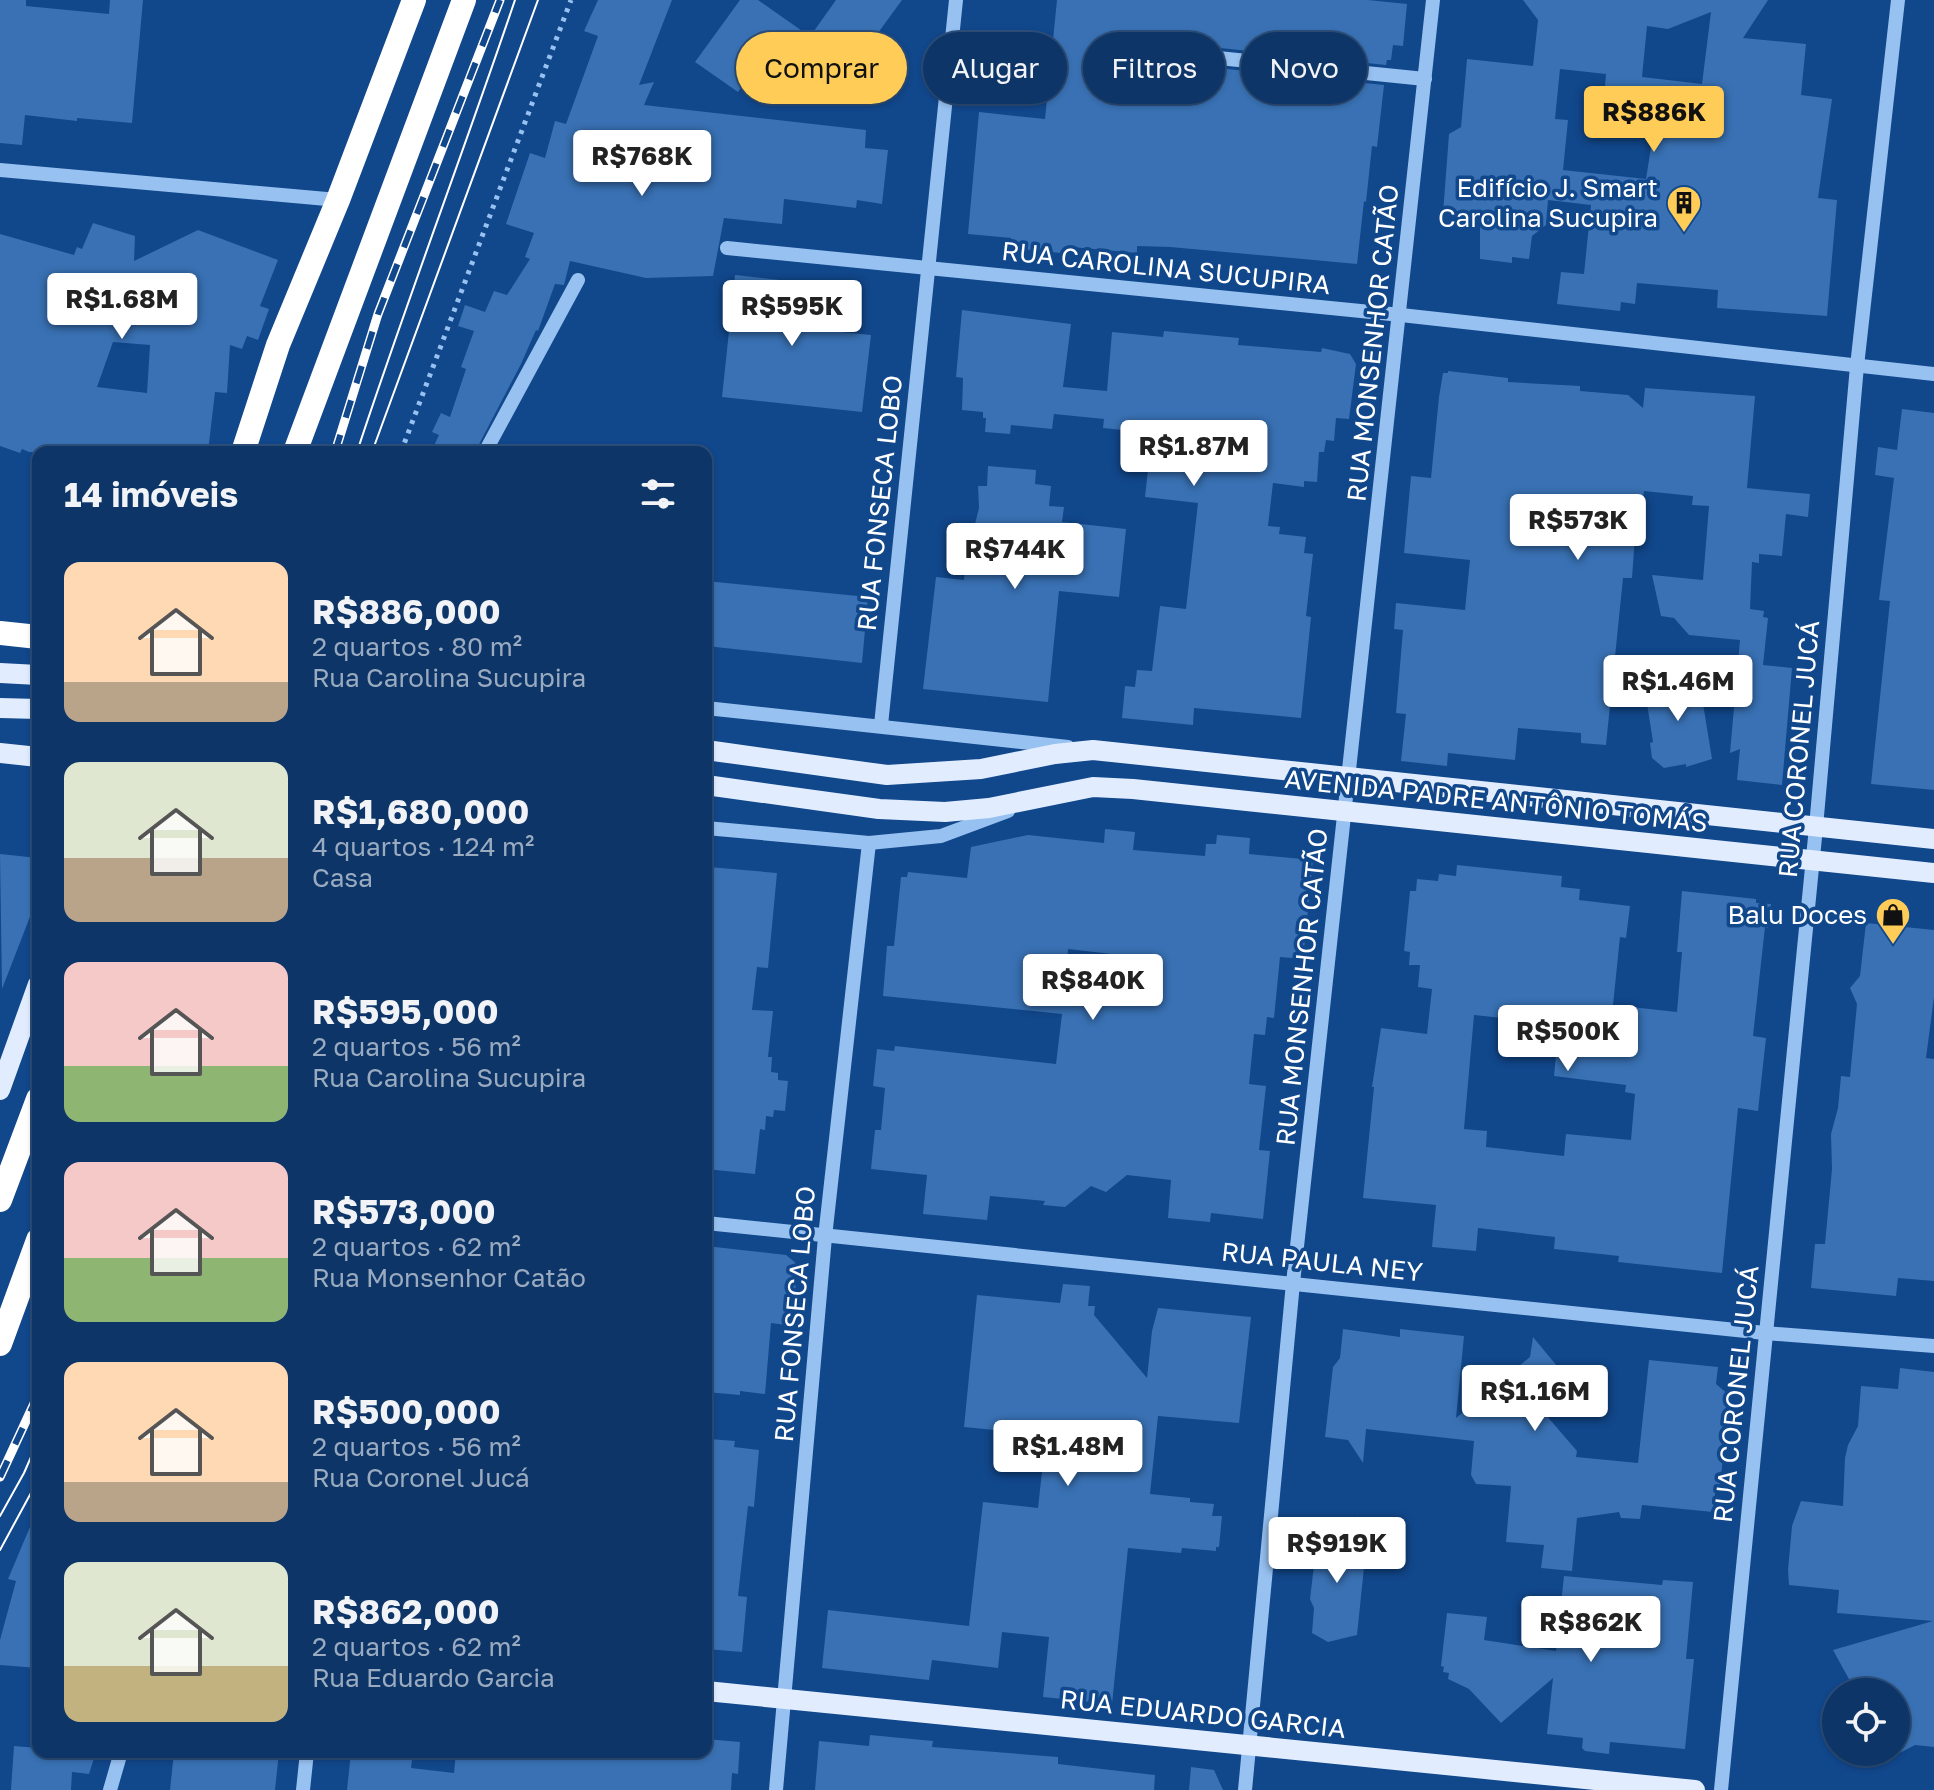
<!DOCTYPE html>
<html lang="pt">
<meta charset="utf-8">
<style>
body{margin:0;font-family:"Golos Text",sans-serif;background:#1b4071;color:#f1f3f6;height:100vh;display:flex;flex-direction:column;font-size:30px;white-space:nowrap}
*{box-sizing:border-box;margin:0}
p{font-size:26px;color:#9aabc0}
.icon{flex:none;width:44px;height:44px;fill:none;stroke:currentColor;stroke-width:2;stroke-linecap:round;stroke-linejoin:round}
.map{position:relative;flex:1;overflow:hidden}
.sheet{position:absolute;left:32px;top:446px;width:680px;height:1312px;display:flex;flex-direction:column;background:#0d3568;border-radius:16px;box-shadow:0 2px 6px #0004,0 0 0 2px #2d507c}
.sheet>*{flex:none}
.banner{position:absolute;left:736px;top:32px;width:760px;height:72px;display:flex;gap:16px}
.fabs{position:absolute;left:1822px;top:1678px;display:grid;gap:16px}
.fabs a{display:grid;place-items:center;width:88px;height:88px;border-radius:50%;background:#0d3568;box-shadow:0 2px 6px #0004,0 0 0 2px #2d507c;font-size:40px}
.price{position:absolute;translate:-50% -68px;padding:0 18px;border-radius:8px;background:#fff;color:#222;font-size:26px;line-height:52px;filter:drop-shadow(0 2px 4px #0008)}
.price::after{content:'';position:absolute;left:50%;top:48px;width:24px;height:18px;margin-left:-12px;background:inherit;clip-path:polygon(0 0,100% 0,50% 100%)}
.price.active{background:#ffcd57;color:#111}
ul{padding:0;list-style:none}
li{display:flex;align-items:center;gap:24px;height:200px;padding:0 32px}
li span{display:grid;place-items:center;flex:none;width:224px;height:160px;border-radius:16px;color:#555}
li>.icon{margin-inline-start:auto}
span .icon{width:96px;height:96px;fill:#fffc;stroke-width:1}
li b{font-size:34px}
h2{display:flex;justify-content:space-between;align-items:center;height:96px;padding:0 32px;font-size:34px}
.chip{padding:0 28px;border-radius:36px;background:#0d3568;box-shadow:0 2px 6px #0004,0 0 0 2px #2d507c;font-size:28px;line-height:72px}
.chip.active{background:#ffcd57;color:#111}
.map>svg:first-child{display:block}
</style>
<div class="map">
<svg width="1934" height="1790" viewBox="0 0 1934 1790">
<rect width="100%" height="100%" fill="#11478b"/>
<g fill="#3971b4" fill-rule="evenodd">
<path d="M 0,0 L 26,0 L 26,6 L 109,14 L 110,0 L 143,0 L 132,123 L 77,118 L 77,121 L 25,115 L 22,145 L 0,143 Z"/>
<path d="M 598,0 L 672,0 L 639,85 L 654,82 L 644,105 L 866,130 L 865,148 L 888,150 L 882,204 L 857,200 L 856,208 L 784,199 L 782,224 L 724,218 L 713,276 L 646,278 L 570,261 L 564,285 L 555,284 L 538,331 L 536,330 L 521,364 L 475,452 L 431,452 L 439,435 L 432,432 L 441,413 L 450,417 L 466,369 L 461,367 L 474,331 L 458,326 L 465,305 L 485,312 L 494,291 L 507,295 L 530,259 L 525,257 L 534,233 L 506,224 L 530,153 L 545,158 L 555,121 L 566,124 L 598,36 L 584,31 Z"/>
<path d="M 740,0 L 758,0 L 805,33 L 774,77 L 758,65 L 738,92 L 695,62 Z"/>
<path d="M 836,0 L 902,0 L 848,74 L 804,45 Z"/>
<path d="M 1057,0 L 1368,0 L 1407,4 L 1403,46 L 1393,45 L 1391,60 L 1387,60 L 1386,65 L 1200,46 L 1194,47 L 1189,54 L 1190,61 L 1198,66 L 1384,85 L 1377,147 L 1372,146 L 1366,202 L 1364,201 L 1357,264 L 1170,247 L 1137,246 L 1137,253 L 1072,247 L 1071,254 L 1010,248 L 1011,238 L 968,234 L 979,112 L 1045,119 Z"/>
<path d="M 1523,0 L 1768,0 L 1743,38 L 1806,44 L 1801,95 L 1832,99 L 1818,198 L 1837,200 L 1827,316 L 1717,308 L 1718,290 L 1637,283 L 1635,304 L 1621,302 L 1620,311 L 1557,304 L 1561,272 L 1584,274 L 1591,205 L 1548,200 L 1546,225 L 1532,236 L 1529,259 L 1512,257 L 1512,263 L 1480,259 L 1480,217 L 1443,213 L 1449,134 L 1461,127 L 1467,59 L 1533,66 L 1538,20 ZM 1711,12 L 1702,84 L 1642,77 L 1647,26 L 1668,29 ZM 1560,69 L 1606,74 L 1602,123 L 1654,128 L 1646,179 L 1563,170 L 1568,120 L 1555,119 Z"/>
<path d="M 93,223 L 135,236 L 134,261 L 198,230 L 278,260 L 260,306 L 269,309 L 258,340 L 247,336 L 242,349 L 230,345 L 227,393 L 215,392 L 208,452 L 29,452 L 22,449 L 20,453 L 0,446 L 0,234 L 74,255 L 77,247 L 82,249 ZM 113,342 L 150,345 L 147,393 L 97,387 Z"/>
<path d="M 735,275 L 834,286 L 830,331 L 871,335 L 862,412 L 722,397 Z"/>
<path d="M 962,310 L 1071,324 L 1063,387 L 1107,391 L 1112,332 L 1163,337 L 1164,331 L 1239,338 L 1238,345 L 1321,352 L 1322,348 L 1350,354 L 1356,364 L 1349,419 L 1336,418 L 1334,441 L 1326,440 L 1324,452 L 1319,452 L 1317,482 L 1304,481 L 1304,487 L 1273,483 L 1268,526 L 1280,527 L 1279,534 L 1306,537 L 1304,553 L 1313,554 L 1306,616 L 1311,617 L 1301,718 L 1194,708 L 1193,725 L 1122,718 L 1125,686 L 1135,687 L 1137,670 L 1152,671 L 1160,606 L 1186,609 L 1198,503 L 1145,497 L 1152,433 L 1103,428 L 1104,419 L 1054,414 L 1052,429 L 1011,425 L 1010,434 L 985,432 L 986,418 L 983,418 L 983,412 L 962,410 L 963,378 L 956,377 Z"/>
<path d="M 1448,371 L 1508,378 L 1508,382 L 1580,386 L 1580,391 L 1628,395 L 1643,408 L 1645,388 L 1755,396 L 1747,488 L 1810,494 L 1808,517 L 1786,514 L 1782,556 L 1759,554 L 1759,563 L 1752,562 L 1750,609 L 1764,611 L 1763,617 L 1768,618 L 1763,665 L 1792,668 L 1782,785 L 1737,780 L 1740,749 L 1730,753 L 1740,640 L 1689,635 L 1674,618 L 1661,616 L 1652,575 L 1703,580 L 1709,506 L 1692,505 L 1693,496 L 1644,491 L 1642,508 L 1637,508 L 1632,578 L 1623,578 L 1606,745 L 1581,743 L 1581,733 L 1518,728 L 1515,760 L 1448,753 L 1447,766 L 1401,761 L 1406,714 L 1396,713 L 1403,630 L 1394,629 L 1396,603 L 1465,610 L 1470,560 L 1404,553 L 1411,476 L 1431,478 L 1439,397 L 1443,373 L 1448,373 Z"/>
<path d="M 1902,409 L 1934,413 L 1934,790 L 1871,784 L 1890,601 L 1879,600 L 1894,478 L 1875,475 L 1878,447 L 1897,450 Z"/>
<path d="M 988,466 L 1036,470 L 1035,484 L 1051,486 L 1049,506 L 1064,507 L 1062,522 L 1126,529 L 1119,597 L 1059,591 L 1048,702 L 923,689 L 936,577 L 964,580 L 967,547 L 969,548 L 979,508 L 978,486 L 987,486 Z"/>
<path d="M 706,581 L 868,597 L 862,663 L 706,646 Z"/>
<path d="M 1687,677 L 1699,679 L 1712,759 L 1686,767 L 1686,764 L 1664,768 L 1652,758 L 1650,743 L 1653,742 L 1644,684 Z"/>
<path d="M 1105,829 L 1135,832 L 1133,850 L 1205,856 L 1206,844 L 1216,844 L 1217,835 L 1250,838 L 1249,854 L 1313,860 L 1303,959 L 1280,957 L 1274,1018 L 1267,1017 L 1265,1035 L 1254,1034 L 1249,1084 L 1266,1086 L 1259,1150 L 1270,1151 L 1263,1219 L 1211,1213 L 1210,1222 L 1168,1218 L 1171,1180 L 1127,1175 L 1106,1192 L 1091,1186 L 1065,1207 L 1043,1205 L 1045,1201 L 990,1196 L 987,1220 L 923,1214 L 927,1175 L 871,1169 L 875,1130 L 881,1130 L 885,1088 L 873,1086 L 877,1049 L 894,1051 L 895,1046 L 1056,1064 L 1062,1014 L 883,996 L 887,946 L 894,946 L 901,877 L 907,877 L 908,872 L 967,878 L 971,847 L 1028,835 L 1104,843 ZM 1068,949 L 1112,954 L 1108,997 L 1064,994 Z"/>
<path d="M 0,854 L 38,858 L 38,896 L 2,989 Z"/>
<path d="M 1457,865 L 1562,876 L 1561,887 L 1580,889 L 1579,900 L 1630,906 L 1626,938 L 1620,937 L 1613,1005 L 1677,1012 L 1682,952 L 1677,952 L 1682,891 L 1756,899 L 1756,903 L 1771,904 L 1768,928 L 1765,927 L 1753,1036 L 1766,1038 L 1758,1111 L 1738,1108 L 1722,1273 L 1618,1262 L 1619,1256 L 1554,1249 L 1555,1237 L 1478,1228 L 1476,1251 L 1432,1247 L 1436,1205 L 1363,1198 L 1374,1087 L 1372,1087 L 1381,1028 L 1427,1034 L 1432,989 L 1418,987 L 1420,965 L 1409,965 L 1410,952 L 1404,951 L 1410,891 L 1416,891 L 1417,879 L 1438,881 L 1439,874 L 1456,876 ZM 1474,1015 L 1559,1024 L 1554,1076 L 1626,1085 L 1625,1092 L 1635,1094 L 1631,1140 L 1566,1134 L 1564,1156 L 1486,1147 L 1487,1131 L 1464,1129 Z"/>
<path d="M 709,867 L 777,873 L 768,968 L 757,967 L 752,1010 L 773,1011 L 768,1057 L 772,1057 L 771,1072 L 778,1073 L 778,1080 L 788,1081 L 785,1111 L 774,1110 L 773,1117 L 766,1116 L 765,1130 L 760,1129 L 755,1174 L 706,1169 L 706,872 L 708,872 Z"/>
<path d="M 1866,923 L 1934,930 L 1934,997 L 1926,1058 L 1934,1059 L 1934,1281 L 1898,1278 L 1896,1296 L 1811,1288 L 1815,1244 L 1825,1244 L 1832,1169 L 1831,1134 L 1838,1108 L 1841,1076 L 1850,1077 L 1857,1004 L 1850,988 L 1860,976 Z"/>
<path d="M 706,1246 L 786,1255 L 797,1264 L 793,1326 L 771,1323 L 765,1394 L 740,1391 L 740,1395 L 706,1392 Z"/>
<path d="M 1063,1284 L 1090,1286 L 1088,1306 L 1095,1306 L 1094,1315 L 1147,1378 L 1152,1331 L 1158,1308 L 1251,1317 L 1239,1423 L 1158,1416 L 1150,1494 L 1190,1498 L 1190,1502 L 1214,1504 L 1212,1516 L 1222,1516 L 1219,1547 L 1216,1547 L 1216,1551 L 1182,1548 L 1181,1553 L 1128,1548 L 1112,1704 L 1043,1697 L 1049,1637 L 1002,1632 L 998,1668 L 932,1660 L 929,1680 L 822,1668 L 828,1610 L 969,1626 L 983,1502 L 1038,1508 L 1046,1435 L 964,1427 L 977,1295 L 1060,1303 Z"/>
<path d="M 1343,1329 L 1400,1337 L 1400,1329 L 1464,1336 L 1456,1418 L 1530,1357 L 1533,1337 L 1557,1366 L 1567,1367 L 1564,1398 L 1546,1415 L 1577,1451 L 1576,1457 L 1638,1463 L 1649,1360 L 1718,1367 L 1716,1384 L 1729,1395 L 1720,1487 L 1716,1486 L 1713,1512 L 1642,1505 L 1640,1519 L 1621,1518 L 1619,1512 L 1577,1518 L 1572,1571 L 1541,1568 L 1544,1545 L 1506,1542 L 1511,1486 L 1476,1484 L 1471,1475 L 1474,1441 L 1366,1429 L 1363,1463 L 1348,1440 L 1325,1437 L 1333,1367 L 1340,1358 Z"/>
<path d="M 1900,1368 L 1934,1372 L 1934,1747 L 1915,1745 L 1896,1755 L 1896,1692 L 1856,1692 L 1833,1650 L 1933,1621 L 1837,1613 L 1839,1590 L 1789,1585 L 1788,1570 L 1792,1526 L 1801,1501 L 1843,1506 L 1845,1458 L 1848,1445 L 1858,1426 L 1861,1386 L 1898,1389 Z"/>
<path d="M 710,1439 L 735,1441 L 734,1447 L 759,1450 L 754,1507 L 748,1506 L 738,1596 L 747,1597 L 742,1652 L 706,1649 L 706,1445 L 709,1445 Z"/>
<path d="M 38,1508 L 38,1668 L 0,1665 L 0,1640 L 16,1581 L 8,1579 Z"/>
<path d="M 1358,1516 L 1354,1552 L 1358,1552 L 1358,1557 L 1365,1558 L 1357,1635 L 1328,1642 L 1312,1633 L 1314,1608 L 1310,1599 L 1318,1531 L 1341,1533 Z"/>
<path d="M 1564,1576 L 1662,1585 L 1663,1580 L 1693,1582 L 1686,1659 L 1694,1659 L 1685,1749 L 1610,1742 L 1609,1754 L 1585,1751 L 1582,1748 L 1583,1738 L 1547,1734 L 1553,1678 L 1501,1723 L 1469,1689 L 1448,1679 L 1449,1673 L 1443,1672 L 1444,1667 L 1441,1666 L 1447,1613 L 1487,1617 L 1484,1640 L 1556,1651 Z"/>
<path d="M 870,1735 L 933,1741 L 932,1747 L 1058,1757 L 1058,1764 L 1155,1775 L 1154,1790 L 815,1790 L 819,1741 L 869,1746 Z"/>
<path d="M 706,1739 L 740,1742 L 738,1774 L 732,1773 L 731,1790 L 347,1790 L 351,1752 L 413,1752 L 411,1768 L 454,1773 L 456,1752 L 706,1752 Z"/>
<path d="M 14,1746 L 38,1748 L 38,1752 L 96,1752 L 89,1774 L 72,1772 L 71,1790 L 11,1790 Z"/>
<path d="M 174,1752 L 279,1752 L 275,1790 L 170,1790 Z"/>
<path d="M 1191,1767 L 1214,1770 L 1223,1790 L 1189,1790 Z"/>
</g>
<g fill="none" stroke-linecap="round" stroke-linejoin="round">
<path stroke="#97c1f1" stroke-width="5" stroke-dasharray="4 6" stroke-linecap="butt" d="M 401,452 L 571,0"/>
<g stroke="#97c1f1" stroke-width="14">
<path d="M 1199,56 L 1425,79"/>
<path d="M 0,170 L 338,200"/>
<path d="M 727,248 L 1401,315 L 1934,374"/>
<path d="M 485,452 L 578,280"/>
<path d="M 706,708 L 1068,747"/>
<path d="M 881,725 L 956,0"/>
<path d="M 706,828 L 869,843 L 941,836 L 1008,811"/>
<path d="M 706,1223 L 1765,1333 L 1934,1346"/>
<path d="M 110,1790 L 121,1752"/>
<path d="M 303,1790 L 307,1752"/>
<path d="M 776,1790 L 825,1237 L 869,843"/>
<path d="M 1245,1790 L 1293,1283 L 1433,0"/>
<path d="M 1721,1790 L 1816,827 L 1857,366 L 1898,0"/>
</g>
<g stroke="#e1edff" stroke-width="20">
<path d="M 0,673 L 38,675"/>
<path d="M 0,708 L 38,709"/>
<path d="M 706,750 L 887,775 L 981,769 L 1055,754 L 1093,750 L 1934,839"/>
<path d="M 0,753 L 38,757"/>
<path d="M 706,785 L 879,809 L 945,812 L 989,808 L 1093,787 L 1133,789 L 1934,873"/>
<path d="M 0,1090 L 38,984"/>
<path d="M 706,1691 L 1695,1790"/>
</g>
<g stroke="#fff" stroke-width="24">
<path d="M 243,452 L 278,345 L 338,200 L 414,0"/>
<path d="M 295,452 L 464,0"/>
<path d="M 0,633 L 38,637"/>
<path d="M 0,1200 L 38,1099"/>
<path d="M 0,1344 L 38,1240"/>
</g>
<g stroke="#fff" stroke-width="2">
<path d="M 357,452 C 407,300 464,151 515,0"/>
<path d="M 372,452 L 538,0"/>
<path d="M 0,1516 L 24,1473 L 38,1441"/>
<path d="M 0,1550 L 38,1480"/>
</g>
<defs>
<g id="rail">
<path d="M 335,452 L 378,314 L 500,0"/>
<path d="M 0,1477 L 38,1395"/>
</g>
</defs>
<use href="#rail" stroke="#fff" stroke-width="9"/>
<use href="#rail" stroke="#11478b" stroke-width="6" stroke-dasharray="18" stroke-linecap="butt"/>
</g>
<defs>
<symbol id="building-pin" viewBox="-11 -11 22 30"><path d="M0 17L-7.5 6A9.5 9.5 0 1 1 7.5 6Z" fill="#ffcd57" stroke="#11478b"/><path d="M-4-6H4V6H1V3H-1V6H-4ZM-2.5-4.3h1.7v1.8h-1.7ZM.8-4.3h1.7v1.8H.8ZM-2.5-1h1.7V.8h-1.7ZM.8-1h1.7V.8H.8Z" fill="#111"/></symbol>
<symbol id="shop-pin" viewBox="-11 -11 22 30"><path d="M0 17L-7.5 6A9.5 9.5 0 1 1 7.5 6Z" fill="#ffcd57" stroke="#11478b"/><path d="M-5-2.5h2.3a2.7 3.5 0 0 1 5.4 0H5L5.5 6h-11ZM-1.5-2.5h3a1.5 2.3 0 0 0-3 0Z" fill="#111"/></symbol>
</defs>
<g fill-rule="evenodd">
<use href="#building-pin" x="1664" y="183" width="40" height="54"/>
<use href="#shop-pin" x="1873" y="895" width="40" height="54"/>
</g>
<g text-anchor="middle" stroke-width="7" stroke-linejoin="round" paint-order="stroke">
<g font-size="26" fill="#fff" stroke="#11478b" text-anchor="end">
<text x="1658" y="197">Edifício J. Smart<tspan x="1658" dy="30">Carolina Sucupira</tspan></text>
<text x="1867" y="924">Balu Doces</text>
</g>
<g font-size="26" fill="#fff" stroke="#11478b">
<text transform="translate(1166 268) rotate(6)" y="9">RUA CAROLINA SUCUPIRA</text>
<text transform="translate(1373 343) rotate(-84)" y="9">RUA MONSENHOR CATÃO</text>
<text transform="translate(880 503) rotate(-84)" y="9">RUA FONSECA LOBO</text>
<text transform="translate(1799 749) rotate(-85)" y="9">RUA CORONEL JUCÁ</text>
<text transform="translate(1496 801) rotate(6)" y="9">AVENIDA PADRE ANTÔNIO TOMÁS</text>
<text transform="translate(1302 987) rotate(-84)" y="9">RUA MONSENHOR CATÃO</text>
<text transform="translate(1322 1262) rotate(6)" y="9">RUA PAULA NEY</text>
<text transform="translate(795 1314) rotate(-85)" y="9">RUA FONSECA LOBO</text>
<text transform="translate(1736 1394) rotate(-84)" y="9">RUA CORONEL JUCÁ</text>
<text transform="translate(1203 1714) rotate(6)" y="9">RUA EDUARDO GARCIA</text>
</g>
</g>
</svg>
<div class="fabs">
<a><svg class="icon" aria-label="locate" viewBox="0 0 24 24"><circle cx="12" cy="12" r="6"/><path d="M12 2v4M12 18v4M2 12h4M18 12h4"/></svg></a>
</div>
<b class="price active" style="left:1654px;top:154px">R$886K</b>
<b class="price" style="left:642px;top:198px">R$768K</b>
<b class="price" style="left:122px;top:341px">R$1.68M</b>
<b class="price" style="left:792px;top:348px">R$595K</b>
<b class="price" style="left:1194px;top:488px">R$1.87M</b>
<b class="price" style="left:1578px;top:562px">R$573K</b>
<b class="price" style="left:1015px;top:591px">R$744K</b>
<b class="price" style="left:1678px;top:723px">R$1.46M</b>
<b class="price" style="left:1093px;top:1022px">R$840K</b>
<b class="price" style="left:1568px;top:1073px">R$500K</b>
<b class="price" style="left:1535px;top:1433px">R$1.16M</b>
<b class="price" style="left:1068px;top:1488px">R$1.48M</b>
<b class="price" style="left:1337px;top:1585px">R$919K</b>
<b class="price" style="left:1591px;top:1664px">R$862K</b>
<div class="banner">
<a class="chip active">Comprar</a>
<a class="chip">Alugar</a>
<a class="chip">Filtros</a>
<a class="chip">Novo</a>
</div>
<section class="sheet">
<h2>14 imóveis<svg class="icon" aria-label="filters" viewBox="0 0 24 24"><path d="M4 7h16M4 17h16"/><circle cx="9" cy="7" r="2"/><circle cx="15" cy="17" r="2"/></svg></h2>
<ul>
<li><span style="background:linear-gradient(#ffd9b3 75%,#b9a48a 0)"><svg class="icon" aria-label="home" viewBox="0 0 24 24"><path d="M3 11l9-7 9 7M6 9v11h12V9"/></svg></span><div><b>R$886,000</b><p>2 quartos · 80 m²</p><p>Rua Carolina Sucupira</p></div></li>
<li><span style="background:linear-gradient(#dfe7d0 60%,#b9a48a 0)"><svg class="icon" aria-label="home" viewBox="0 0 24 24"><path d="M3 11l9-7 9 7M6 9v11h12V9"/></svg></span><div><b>R$1,680,000</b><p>4 quartos · 124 m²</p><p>Casa</p></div></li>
<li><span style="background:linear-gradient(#f6c9c9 65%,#8fb573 0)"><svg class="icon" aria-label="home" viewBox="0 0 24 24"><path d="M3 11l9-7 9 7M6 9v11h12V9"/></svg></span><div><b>R$595,000</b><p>2 quartos · 56 m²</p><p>Rua Carolina Sucupira</p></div></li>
<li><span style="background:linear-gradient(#f6c9c9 60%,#8fb573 0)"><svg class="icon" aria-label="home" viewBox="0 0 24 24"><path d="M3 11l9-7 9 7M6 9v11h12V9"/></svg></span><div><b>R$573,000</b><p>2 quartos · 62 m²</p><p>Rua Monsenhor Catão</p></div></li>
<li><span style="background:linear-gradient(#ffd9b3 75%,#b9a48a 0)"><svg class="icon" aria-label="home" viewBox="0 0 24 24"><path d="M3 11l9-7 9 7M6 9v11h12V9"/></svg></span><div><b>R$500,000</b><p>2 quartos · 56 m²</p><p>Rua Coronel Jucá</p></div></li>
<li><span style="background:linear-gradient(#dfe7d0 65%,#c2b280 0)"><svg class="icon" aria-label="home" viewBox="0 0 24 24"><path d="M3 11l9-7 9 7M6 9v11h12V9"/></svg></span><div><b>R$862,000</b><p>2 quartos · 62 m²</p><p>Rua Eduardo Garcia</p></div></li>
</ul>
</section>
</div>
